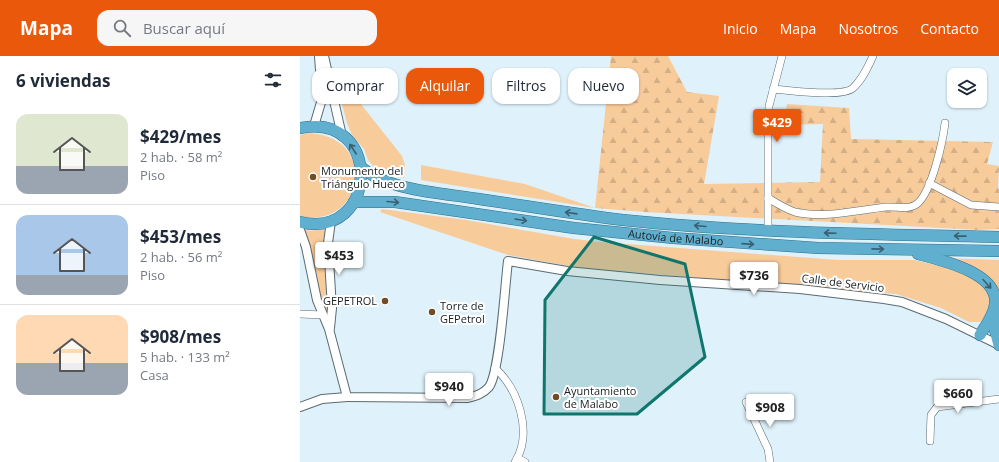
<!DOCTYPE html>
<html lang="es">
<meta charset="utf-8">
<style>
body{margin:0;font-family:"Open Sans",sans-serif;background:#f6f6f7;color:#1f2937;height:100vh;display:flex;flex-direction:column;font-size:15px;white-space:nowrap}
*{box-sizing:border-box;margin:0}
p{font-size:13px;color:#747a83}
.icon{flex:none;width:22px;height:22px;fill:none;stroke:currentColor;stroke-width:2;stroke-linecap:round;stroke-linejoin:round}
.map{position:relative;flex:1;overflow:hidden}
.sheet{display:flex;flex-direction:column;background:#fff;width:300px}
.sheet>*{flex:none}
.hud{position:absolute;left:12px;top:12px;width:380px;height:36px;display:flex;gap:8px}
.controls{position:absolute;left:647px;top:12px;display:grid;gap:8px}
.controls a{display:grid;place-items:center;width:40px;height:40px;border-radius:8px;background:#fff;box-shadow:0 1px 3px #0004;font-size:20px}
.price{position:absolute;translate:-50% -34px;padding:0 9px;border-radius:4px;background:#fff;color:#222;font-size:13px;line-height:26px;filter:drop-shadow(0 1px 2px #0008)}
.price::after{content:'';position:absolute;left:50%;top:24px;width:12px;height:9px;margin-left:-6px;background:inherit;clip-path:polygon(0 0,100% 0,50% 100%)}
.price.selected{background:#ea580c;color:#fff}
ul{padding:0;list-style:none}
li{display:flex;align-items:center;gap:12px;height:100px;padding:0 16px}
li+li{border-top:1px solid #e0e1e3}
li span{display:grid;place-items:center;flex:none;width:112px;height:80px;border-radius:12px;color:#555}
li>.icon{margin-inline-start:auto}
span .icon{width:48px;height:48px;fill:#fffc;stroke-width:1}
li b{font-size:17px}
h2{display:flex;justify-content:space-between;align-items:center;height:48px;padding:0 16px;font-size:17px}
.tag{padding:0 14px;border-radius:12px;background:#fff;box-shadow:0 1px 3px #0004;font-size:14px;line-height:36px}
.tag.selected{background:#ea580c;color:#fff}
header{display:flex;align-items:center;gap:24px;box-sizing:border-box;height:56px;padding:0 20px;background:#ea580c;color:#fff}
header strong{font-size:19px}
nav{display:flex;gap:22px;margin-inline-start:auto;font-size:14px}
.search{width:280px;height:36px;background:#f6f6f7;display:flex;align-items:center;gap:10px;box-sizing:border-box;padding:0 14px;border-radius:12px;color:#747a83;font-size:15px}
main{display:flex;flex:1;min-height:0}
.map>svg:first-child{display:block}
</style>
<header>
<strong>Mapa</strong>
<div class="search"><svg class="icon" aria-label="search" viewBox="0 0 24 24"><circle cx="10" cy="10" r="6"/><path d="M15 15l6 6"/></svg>Buscar aquí</div>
<nav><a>Inicio</a><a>Mapa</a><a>Nosotros</a><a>Contacto</a></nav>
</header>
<main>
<section class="sheet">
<h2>6 viviendas<svg class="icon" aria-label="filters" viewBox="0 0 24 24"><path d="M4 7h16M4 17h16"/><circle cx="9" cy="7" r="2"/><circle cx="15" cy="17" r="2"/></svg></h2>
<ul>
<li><span style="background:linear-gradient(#dfe7d0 65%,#9aa5b1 0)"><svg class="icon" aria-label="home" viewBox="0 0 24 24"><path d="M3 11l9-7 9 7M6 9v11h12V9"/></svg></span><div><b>$429/mes</b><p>2 hab. · 58 m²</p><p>Piso</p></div></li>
<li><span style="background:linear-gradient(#a9c7e8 75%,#9aa5b1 0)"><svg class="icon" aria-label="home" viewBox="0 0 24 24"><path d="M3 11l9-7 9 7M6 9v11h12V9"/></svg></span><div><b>$453/mes</b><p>2 hab. · 56 m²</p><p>Piso</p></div></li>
<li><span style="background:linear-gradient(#ffd9b3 60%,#9aa5b1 0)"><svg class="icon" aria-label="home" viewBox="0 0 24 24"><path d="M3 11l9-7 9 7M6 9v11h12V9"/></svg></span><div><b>$908/mes</b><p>5 hab. · 133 m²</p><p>Casa</p></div></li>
</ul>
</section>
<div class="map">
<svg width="699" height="406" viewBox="0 0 699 406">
<defs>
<pattern id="forest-firs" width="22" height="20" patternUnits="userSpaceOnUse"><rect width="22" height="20" fill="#f8cb9b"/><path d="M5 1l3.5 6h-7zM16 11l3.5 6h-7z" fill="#d4ae85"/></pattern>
</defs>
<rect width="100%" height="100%" fill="#dff1fa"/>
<g fill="#f8cb9b">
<path d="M 41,23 L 102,100 L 105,109 L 104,122 L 75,112 L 68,104 L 64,93 L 52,79 L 47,67 L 36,25 Z"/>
<path d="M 8,77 C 80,80 64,174 0,160 L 0,79 Z"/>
<path d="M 121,109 L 225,128 L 295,152 L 121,124 Z"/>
<path d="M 82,153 L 166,164 L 274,183 L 301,186 L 538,204 L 614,204 L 652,213 L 670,221 L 684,231 L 690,241 L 689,257 L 680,266 L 669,266 L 641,252 L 596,238 L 279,212 L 208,199 L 80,156 Z"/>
<path d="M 2,172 L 9,175 L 29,172 L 24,181 L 30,251 L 28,261 L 22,248 Z"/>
<path d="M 639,202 L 699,204 L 699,256 L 690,272 L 698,237 Z"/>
</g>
<path fill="url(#forest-firs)" d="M 311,0 L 368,0 L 387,36 L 419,40 L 404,128 L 520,126 L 523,68 L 483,69 L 487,48 L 549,52 L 551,83 L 693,86 L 687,108 L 699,110 L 698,133 L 699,133 L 699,173 L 679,174 L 345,156 L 295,152 Z"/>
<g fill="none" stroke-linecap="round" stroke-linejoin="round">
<defs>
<g id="minor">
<path d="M 473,33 C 489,34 542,42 553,32 C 562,24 568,11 573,0"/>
<path d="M 629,127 L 671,149 L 699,151"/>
<path d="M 468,142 C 476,147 486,153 495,156 C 524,163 558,154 586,151 C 598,150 609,155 618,147 C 632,134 643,85 645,67"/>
<path d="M 468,174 L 468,73 L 469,50 L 482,0"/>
<path d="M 0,258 L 23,259"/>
<path d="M 195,312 C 219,334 233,377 215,406"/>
<path d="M 446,346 L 468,393 L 470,406"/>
<path d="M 630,385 L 631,359 L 637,351 L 699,343"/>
<path d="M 217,402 L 225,406"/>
</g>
<g id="tertiary">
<path d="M 24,0 L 42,80"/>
<path d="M 14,70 L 22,43 L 19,0"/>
<path d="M 0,174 L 6,191 L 17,244 L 29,273 L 47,341 L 167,342 C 176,340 183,338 189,331 C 200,316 205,228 208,205 L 267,215 L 360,224 L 500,233 L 584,243 L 602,246 L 646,263 L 699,289"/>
<path d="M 30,272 L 32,252 L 28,187 L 31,165"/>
<path d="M 0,351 L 22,343 L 47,341"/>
</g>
<g id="trunk">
<path d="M 0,72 C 83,55 79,185 0,166"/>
<path d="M 61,111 C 88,135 143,137 179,143 C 227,150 275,158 323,164 C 448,177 574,178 699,181"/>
<path id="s1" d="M 54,146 L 95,146 L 274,172 L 373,182 L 518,192 L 699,195"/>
<path d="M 618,198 C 641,204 699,217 695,248 C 694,259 686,269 680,279"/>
<path d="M 699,261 L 695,274 L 699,289"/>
</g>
</defs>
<use href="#minor" stroke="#5b6b73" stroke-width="8"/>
<use href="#tertiary" stroke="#5b6b73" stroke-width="10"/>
<use href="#trunk" stroke="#2e708b" stroke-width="12"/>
<use href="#minor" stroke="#fff" stroke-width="7"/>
<use href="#tertiary" stroke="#fff" stroke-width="8"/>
<use href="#trunk" stroke="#60afcf" stroke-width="11"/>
</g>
<defs><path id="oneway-shaft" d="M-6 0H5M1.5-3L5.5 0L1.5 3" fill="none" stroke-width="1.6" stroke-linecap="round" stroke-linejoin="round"/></defs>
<g stroke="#396070">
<use href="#oneway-shaft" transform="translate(53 93) rotate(-123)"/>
<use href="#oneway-shaft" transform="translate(93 146) rotate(5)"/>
<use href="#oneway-shaft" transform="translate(271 157) rotate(-172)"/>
<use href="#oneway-shaft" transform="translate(221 164) rotate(9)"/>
<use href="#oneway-shaft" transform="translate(400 170) rotate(-175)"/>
<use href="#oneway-shaft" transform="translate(530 177) rotate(-178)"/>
<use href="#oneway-shaft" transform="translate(660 180) rotate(-179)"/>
<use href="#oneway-shaft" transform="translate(448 188) rotate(4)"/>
<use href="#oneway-shaft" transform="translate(578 193) rotate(1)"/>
<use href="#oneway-shaft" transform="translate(687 228) rotate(48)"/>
</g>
<path fill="#0f766e" fill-opacity="0.2" stroke="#0f766e" stroke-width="3" stroke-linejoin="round" d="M 294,181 L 385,208 L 405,301 L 337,358 L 244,358 L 245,244 Z"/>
<g fill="#704d26" stroke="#fff" stroke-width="1.5">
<circle cx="13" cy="121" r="4"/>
<circle cx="85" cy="245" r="4"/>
<circle cx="132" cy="256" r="4"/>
<circle cx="256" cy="341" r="4"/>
</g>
<g text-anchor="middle" stroke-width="4" stroke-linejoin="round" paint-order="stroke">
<g font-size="11" fill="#192023" stroke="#fff" text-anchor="start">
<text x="21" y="119">Monumento del<tspan x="21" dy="13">Triángulo Hueco</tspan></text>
<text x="77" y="249" text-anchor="end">GEPETROL</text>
<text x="140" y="254">Torre de<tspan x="140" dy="13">GEPetrol</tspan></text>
<text x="264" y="339">Ayuntamiento<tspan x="264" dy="13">de Malabo</tspan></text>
</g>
<g font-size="11" fill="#192023" stroke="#fff">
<text dy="4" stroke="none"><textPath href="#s1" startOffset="324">Autovía de Malabo</textPath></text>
<text transform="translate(543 227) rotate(7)" y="4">Calle de Servicio</text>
</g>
</g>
</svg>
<div class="controls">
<a><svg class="icon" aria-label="layers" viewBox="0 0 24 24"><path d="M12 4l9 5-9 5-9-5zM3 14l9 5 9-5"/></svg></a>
</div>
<b class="price selected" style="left:477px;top:87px">$429</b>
<b class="price" style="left:39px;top:220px">$453</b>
<b class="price" style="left:454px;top:240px">$736</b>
<b class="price" style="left:149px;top:351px">$940</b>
<b class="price" style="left:658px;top:358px">$660</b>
<b class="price" style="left:470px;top:372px">$908</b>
<div class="hud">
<a class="tag">Comprar</a>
<a class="tag selected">Alquilar</a>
<a class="tag">Filtros</a>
<a class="tag">Nuevo</a>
</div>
</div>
</main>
